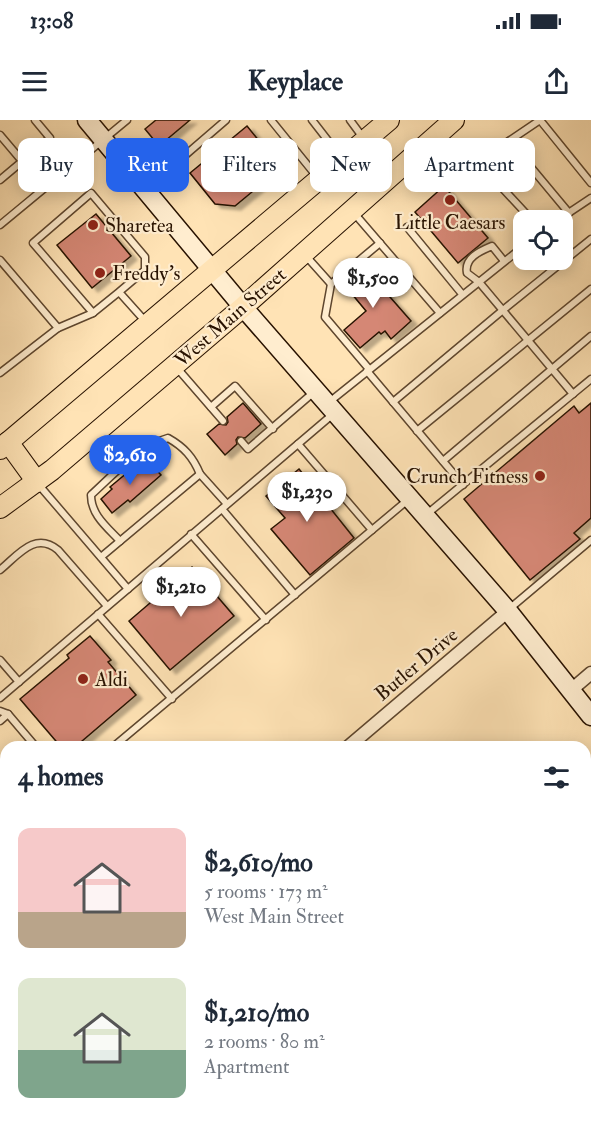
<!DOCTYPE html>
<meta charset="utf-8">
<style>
body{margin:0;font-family:"IM FELL Double Pica",serif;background:#f6f6f7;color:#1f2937;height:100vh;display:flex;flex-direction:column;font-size:22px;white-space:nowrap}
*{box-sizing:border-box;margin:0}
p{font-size:20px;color:#747a83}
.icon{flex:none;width:33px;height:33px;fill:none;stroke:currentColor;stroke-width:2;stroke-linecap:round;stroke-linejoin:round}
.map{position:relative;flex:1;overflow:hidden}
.side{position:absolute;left:0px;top:621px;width:591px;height:386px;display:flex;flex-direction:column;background:#fff;border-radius:18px 18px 0 0;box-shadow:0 3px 15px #0003}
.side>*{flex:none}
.hud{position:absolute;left:18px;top:18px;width:555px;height:54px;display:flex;gap:12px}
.tools{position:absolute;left:513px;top:90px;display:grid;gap:12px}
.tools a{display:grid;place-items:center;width:60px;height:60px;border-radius:12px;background:#fff;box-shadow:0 3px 15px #0003;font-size:30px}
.price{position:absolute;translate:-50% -51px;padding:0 14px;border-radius:21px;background:#fff;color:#222;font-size:20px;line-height:39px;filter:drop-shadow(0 2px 3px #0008)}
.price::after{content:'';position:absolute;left:50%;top:36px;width:18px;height:14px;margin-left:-9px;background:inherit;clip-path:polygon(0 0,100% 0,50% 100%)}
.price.on{background:#2563eb;color:#fff}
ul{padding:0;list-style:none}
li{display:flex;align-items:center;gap:18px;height:150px;padding:0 18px}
li span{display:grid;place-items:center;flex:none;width:168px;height:120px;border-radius:12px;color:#555}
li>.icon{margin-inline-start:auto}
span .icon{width:72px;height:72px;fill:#fffc;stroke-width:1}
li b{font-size:26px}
h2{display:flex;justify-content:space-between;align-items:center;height:72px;padding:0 18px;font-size:26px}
.chip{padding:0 21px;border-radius:12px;background:#fff;box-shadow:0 3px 15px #0003;font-size:21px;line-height:54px}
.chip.on{background:#2563eb;color:#fff}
.status{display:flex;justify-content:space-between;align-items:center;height:42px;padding:0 30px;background:#fff;direction:ltr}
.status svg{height:16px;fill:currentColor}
header{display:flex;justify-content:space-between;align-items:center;height:78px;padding:0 18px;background:#fff;font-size:27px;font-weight:700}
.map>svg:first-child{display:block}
</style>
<div class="status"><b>13:08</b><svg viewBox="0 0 49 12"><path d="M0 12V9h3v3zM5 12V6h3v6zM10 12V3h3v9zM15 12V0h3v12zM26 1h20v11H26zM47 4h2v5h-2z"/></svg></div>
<header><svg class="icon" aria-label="menu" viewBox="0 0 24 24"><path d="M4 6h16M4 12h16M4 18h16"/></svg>Keyplace<svg class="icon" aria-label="share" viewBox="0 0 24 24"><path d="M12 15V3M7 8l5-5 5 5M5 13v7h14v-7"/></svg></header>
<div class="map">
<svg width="591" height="1006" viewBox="0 0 591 1006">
<defs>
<filter id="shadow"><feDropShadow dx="6" dy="4" stdDeviation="1.5" flood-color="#0004"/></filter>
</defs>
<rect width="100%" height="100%" fill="#ffe3b5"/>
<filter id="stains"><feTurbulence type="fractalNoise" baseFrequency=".00333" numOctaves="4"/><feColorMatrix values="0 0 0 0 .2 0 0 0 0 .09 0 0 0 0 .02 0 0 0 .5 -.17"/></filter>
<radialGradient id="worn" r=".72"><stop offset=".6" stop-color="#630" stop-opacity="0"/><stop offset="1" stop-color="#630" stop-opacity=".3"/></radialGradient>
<g fill="#d58774" stroke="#281201" stroke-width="1.5" filter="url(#shadow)">
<path d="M 156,0 L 190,0 L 159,26 L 145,9 Z"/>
<path d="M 247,6 L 281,48 L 235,86 L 215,84 L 190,53 Z"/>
<path d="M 510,30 L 521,44 L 518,46 L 524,53 L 508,62 L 492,45 Z"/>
<path d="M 444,66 L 488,118 L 458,143 L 415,92 Z"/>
<path d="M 96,94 L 131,136 L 92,168 L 57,125 Z"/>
<path d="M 362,145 L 411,201 L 391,219 L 385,211 L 381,214 L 379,212 L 360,228 L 344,210 L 366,191 L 342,162 Z"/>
<path d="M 243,283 L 261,304 L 245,318 L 238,317 L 236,320 L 237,324 L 225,335 L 207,314 L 219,304 L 226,305 L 228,302 L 227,297 Z"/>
<path d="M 591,283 L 591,398 L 574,413 L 580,419 L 530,460 L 464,379 L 574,286 L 579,293 Z"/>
<path d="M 140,342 L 145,347 L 150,343 L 161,355 L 130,382 L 128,380 L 112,393 L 101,379 L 112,369 L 110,367 Z"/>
<path d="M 299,349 L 354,418 L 310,455 L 271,409 L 285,398 L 266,376 Z"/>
<path d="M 192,447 L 234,496 L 170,550 L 129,501 Z"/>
<path d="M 90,516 L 111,540 L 108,542 L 136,575 L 75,627 L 61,627 L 20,579 L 69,538 L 67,535 Z"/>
</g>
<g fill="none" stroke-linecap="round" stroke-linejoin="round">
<defs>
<g id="lane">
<path d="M 271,0 L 318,58"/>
<path d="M 312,0 L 340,36"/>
<path d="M 350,0 L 364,19"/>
<path d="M 540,0 L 591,63"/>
<path d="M 0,15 L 22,41"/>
<path d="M 509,21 L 569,93"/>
<path d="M 0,60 L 50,18 L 35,0"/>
<path d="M 146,69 L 226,0"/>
<path d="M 354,93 L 440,193"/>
<path d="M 532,100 L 480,44 L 503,25 L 540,0"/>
<path d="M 558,100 L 591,78"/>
<path d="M 0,105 L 127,0"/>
<path d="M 407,107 L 462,174"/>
<path d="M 306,136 L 331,164 L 380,123"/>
<path d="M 0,140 L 58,208"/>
<path d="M 504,141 L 492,126 C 480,131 464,138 467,153 L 479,162 L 573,274"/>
<path d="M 331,164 L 325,197 L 369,249"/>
<path d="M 119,172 L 93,193 L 33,123 L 91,73 L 145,137 L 145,150 L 119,172 L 145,201"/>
<path d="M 177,248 L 223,301"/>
<path d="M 367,251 L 463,365"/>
<path d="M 0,253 L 58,208 L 93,193"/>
<path d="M 393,282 L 503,190 L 591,119"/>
<path d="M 328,283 L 524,126"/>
<path d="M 211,287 L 235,266 L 273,309"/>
<path d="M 417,311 L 591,169"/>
<path d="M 241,321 L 248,329 L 314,272"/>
<path d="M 298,324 L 372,410"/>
<path d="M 443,341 L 591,216"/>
<path d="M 38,364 L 128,469"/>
<path d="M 222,389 L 295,475"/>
<path d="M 427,394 L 591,259"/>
<path d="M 191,414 L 266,500"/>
<path d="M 120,421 C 107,407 91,395 91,375 C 113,355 139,326 168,318 C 184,327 193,337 200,354"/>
<path d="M 101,437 L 200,354 L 227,384"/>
<path d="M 0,450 C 18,435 35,411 58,430 L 107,486"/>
<path d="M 508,490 L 591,420"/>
<path d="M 98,494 L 172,579"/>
<path d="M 0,540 L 19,562"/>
<path d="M 0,578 L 332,295"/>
<path d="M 0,591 L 8,594 L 36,627"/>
<path d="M 0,601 L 8,594"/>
<path d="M 113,627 L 409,379"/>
<path d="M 0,720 L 6,715"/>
</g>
<g id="street">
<path d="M 570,571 L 591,553"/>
<path d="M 348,627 L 508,491"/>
<path d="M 585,796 L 591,791"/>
<path d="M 0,919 L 6,914"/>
<path d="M 335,1006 L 342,1000"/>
</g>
<path id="secondary" d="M 87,0 L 243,187 L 508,491 L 591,596"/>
<g id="primary">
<path d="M 8,322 L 37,362"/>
<path d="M 0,329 L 389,0"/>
<path d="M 0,388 L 52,350 L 243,187 L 454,0"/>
</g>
</defs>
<use href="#lane" stroke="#5e462e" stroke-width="9"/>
<use href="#street" stroke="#5e462e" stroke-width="15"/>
<use href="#secondary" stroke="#281201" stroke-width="21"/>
<use href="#primary" stroke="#281201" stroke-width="22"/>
<use href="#lane" stroke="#ffedcf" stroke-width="6"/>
<use href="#street" stroke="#ffedcf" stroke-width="12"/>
<use href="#secondary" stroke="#ffedcf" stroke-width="18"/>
<use href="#primary" stroke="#ffe3b5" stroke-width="20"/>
</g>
<g fill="#8f2418" stroke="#ffedcf" stroke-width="2">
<circle cx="450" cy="80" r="6"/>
<circle cx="93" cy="105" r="6"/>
<circle cx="100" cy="153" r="6"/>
<circle cx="540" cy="356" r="6"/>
<circle cx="83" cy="559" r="6"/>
</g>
<g text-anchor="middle" stroke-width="4.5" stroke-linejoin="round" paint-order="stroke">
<g font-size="20" fill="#281201" stroke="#ffedcf" text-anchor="start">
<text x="450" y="109" text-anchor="middle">Little Caesars</text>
<text x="105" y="112">Sharetea</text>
<text x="112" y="160">Freddy's</text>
<text x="528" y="363" text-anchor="end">Crunch Fitness</text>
<text x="95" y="566">Aldi</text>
</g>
<g font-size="20" fill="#281201" stroke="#ffedcf">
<text transform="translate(230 197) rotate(-41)" y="7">West Main Street</text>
<text transform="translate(416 544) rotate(-40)" y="7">Butler Drive</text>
</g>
</g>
<rect width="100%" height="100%" filter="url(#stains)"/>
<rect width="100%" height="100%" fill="url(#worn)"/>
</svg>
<div class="tools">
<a><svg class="icon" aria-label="locate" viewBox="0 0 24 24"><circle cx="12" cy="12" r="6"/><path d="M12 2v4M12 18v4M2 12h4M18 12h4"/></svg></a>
</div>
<b class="price" style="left:373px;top:189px">$1,500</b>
<b class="price on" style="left:130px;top:366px">$2,610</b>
<b class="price" style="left:307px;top:403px">$1,230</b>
<b class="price" style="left:181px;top:498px">$1,210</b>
<div class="hud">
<a class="chip">Buy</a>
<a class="chip on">Rent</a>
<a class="chip">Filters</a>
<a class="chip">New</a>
<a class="chip">Apartment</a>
</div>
<section class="side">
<h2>4 homes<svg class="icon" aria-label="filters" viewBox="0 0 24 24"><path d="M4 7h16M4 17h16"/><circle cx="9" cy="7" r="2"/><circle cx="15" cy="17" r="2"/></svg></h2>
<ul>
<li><span style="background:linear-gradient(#f6c9c9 70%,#b9a48a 0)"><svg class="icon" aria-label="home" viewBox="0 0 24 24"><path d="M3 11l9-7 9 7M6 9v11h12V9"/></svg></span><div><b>$2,610/mo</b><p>5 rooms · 173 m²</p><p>West Main Street</p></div></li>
<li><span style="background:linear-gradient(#dfe7d0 60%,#7fa58c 0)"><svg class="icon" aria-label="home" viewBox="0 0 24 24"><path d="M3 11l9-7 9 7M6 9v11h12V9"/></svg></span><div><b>$1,210/mo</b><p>2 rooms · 80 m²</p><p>Apartment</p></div></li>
</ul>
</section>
</div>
